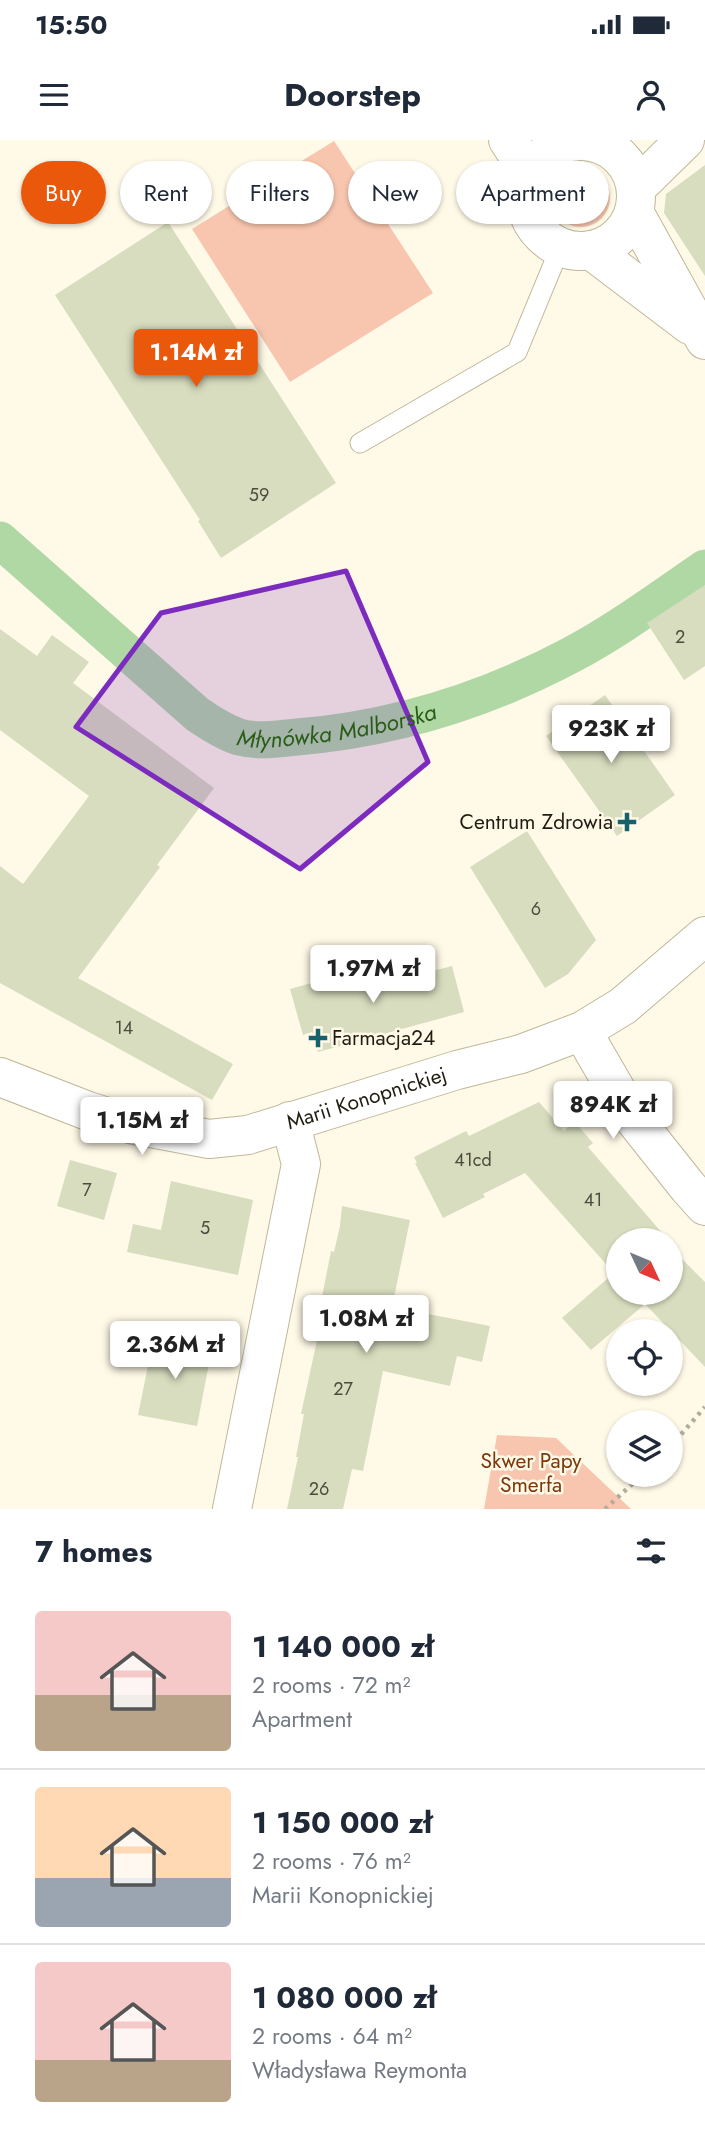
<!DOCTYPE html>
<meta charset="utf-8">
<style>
body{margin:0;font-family:Jost,sans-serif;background:#f2f2f3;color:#1f2937;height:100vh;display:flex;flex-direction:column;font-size:26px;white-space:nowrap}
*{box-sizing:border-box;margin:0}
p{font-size:23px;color:#747a83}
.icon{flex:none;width:38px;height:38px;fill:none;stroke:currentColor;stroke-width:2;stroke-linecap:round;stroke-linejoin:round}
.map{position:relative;height:1369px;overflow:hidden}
.side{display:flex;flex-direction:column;background:#fff;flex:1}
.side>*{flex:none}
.banner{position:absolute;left:21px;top:21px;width:663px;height:63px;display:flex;gap:14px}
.needle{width:46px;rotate:134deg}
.fabs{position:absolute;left:606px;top:1088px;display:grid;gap:14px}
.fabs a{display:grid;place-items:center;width:77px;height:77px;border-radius:50%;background:#fff;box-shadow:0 2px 5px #0004;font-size:35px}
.price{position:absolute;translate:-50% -60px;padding:0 16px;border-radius:7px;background:#fff;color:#222;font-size:23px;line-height:46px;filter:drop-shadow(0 2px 4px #0008)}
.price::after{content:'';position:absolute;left:50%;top:42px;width:21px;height:16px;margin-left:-10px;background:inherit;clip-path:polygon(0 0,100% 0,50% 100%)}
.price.selected{background:#ea580c;color:#fff}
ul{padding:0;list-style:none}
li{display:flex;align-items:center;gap:21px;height:175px;padding:0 35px}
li+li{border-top:2px solid #e0e1e3}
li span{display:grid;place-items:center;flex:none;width:196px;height:140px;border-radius:7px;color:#555}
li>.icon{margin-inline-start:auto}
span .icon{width:84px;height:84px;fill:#fffc;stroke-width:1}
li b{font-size:30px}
h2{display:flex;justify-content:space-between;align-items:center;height:84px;padding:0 35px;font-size:30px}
.pill{padding:0 24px;border-radius:32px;background:#fff;box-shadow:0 2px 5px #0004;font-size:24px;line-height:63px}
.pill.selected{background:#ea580c;color:#fff}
.status{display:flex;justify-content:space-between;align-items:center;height:49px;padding:0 35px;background:#fff;direction:ltr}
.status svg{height:19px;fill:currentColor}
header{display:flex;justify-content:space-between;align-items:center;height:91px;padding:0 35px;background:#fff;font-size:32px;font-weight:700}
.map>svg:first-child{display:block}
</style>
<div class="status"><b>15:50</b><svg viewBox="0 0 49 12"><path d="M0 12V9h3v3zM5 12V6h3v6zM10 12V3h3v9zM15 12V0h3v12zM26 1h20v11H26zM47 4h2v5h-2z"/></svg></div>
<header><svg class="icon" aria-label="menu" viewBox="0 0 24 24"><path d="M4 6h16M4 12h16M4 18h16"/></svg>Doorstep<svg class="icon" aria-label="person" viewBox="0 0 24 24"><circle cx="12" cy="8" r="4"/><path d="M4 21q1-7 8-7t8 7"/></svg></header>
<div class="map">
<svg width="705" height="1369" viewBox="0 0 705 1369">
<rect width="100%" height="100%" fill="#fff9e7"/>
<g fill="#f8c6ae">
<path d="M 334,1 L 433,153 L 290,242 L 192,89 Z"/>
<circle cx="581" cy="58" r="29"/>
<path d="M 497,1295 L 556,1298 L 631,1369 L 484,1369 Z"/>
</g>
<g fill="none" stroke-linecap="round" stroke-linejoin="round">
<path stroke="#b0d8a4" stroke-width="37" id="s1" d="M 0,400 L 197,574 C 210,583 224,592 239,597 C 257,602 279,599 297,597 C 394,589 486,560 571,515 C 618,490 661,458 705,428"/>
</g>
<g fill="#d8ddbf">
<path d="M 705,25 L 705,136 L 664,73 L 666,54 Z"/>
<path d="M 168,82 L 336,343 L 221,418 L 198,381 L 200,380 L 55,155 Z"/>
<path d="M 705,445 L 705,526 L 684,540 L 647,483 Z"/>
<path d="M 0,489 L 37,516 L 52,495 L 89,522 L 73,543 L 214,648 L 157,725 L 160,727 L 78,838 L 233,924 L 212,960 L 0,843 L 0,726 L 23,744 L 89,656 L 0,590 Z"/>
<path d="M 605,555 L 675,655 L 617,696 L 546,596 Z"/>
<path d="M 527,691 L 596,800 L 568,834 L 545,848 L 470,727 Z"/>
<path d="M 452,826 L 464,872 L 318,912 L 312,892 L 303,895 L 290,849 L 350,832 L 354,844 L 399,831 L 402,839 Z"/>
<path d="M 539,962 L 564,991 L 574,981 L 593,1003 L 588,1007 L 669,1101 L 618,1101 L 618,1153 L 670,1153 L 670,1107 L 705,1142 L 705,1227 L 645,1164 L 591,1210 L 562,1178 L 614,1133 L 525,1033 L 483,1054 L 485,1057 L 443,1078 L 415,1023 L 417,1023 L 414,1017 L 466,991 L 469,996 Z"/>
<path d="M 70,1020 L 117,1033 L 104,1080 L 57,1066 Z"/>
<path d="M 171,1041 L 253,1060 L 238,1135 L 127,1112 L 133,1084 L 161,1090 Z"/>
<path d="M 342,1066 L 410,1080 L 392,1167 L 490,1186 L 482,1222 L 457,1216 L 450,1246 L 383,1231 L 363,1331 L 352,1329 L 343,1369 L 287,1369 L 298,1317 L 296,1317 L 304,1274 L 301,1274 L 324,1168 L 320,1167 L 331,1111 L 334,1112 L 340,1086 Z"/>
<path d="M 154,1196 L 212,1208 L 197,1286 L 138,1275 Z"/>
</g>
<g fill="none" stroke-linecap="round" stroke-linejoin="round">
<defs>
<path id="lane" d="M 360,303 L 517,212 L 560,108"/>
<g id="street">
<path d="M 508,0 L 530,34"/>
<circle cx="581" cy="56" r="55"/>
<path d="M 636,48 L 685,0"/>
<path d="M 634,72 L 705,200"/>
<path d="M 591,110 L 690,185"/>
<path d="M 582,891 L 630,974 L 688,1047 L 705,1066"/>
<path d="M 232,1369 L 301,1024 L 290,981"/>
</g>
<g id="secondary">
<path id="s2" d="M 0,937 L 88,971 L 130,984 L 209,999 L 248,995 L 457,930 L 521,914 L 582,891 L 623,866 L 705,796"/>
</g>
</defs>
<use href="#lane" stroke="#c0b799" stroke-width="21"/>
<use href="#street" stroke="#c0b799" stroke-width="40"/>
<use href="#secondary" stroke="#c0b799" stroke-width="40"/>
<g stroke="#b2ad9e" stroke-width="4.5" stroke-dasharray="3.5 5" stroke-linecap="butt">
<path d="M 670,1307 L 705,1267"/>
<path d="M 605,1369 L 642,1335"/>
</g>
<use href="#lane" stroke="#fff" stroke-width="19"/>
<use href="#street" stroke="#fff" stroke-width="38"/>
<use href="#secondary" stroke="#fff" stroke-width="38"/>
</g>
<path fill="#7b2cbf" fill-opacity="0.2" stroke="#7b2cbf" stroke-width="5" stroke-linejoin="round" d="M 346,431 L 428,622 L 300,729 L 76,587 L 161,473 Z"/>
<g fill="#15626c" stroke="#fff9e7" stroke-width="2.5">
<path d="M623.5 671.5h7v7h7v7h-7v7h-7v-7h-7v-7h7z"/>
<path d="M314.5 887.5h7v7h7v7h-7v7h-7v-7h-7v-7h7z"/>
</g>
<g text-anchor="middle" stroke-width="5" stroke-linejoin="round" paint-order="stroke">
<g font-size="18" fill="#4d4c3c">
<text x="259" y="361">59</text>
<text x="680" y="503">2</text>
<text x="536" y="775">6</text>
<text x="124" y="894">14</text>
<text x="473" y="1026">41cd</text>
<text x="87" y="1056">7</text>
<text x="593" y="1066">41</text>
<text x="205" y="1094">5</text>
<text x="343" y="1255">27</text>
<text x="319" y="1355">26</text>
</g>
<g font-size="21" fill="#1f1c11" stroke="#fff9e7" text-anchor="end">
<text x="613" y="689">Centrum Zdrowia</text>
<text x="332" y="905" text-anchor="start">Farmacja24</text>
</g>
<g font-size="21" fill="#1f1c11" stroke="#fff9e7">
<text dy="7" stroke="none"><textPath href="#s2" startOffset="382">Marii Konopnickiej</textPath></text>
</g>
<g font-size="21" fill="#7e3708" stroke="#fff9e7">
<text x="531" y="1328">Skwer Papy<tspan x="531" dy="24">Smerfa</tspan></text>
</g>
<g font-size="23" font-style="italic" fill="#295c18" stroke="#fff9e7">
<text dy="8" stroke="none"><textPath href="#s1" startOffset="410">Młynówka Malborska</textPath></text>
</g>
</g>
</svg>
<div class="fabs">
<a><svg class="needle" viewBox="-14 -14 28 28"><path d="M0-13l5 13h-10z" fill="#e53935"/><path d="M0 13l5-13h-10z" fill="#747a83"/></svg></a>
<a><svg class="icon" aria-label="locate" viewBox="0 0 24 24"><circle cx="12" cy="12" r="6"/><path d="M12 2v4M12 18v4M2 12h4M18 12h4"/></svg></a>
<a><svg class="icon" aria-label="layers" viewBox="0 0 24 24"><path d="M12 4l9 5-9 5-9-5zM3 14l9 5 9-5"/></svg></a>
</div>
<b class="price selected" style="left:196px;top:249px">1.14M zł</b>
<b class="price" style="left:611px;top:625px">923K zł</b>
<b class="price" style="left:373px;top:865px">1.97M zł</b>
<b class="price" style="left:613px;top:1001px">894K zł</b>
<b class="price" style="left:142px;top:1017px">1.15M zł</b>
<b class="price" style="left:366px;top:1215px">1.08M zł</b>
<b class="price" style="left:175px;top:1241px">2.36M zł</b>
<div class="banner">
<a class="pill selected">Buy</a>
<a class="pill">Rent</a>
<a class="pill">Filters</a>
<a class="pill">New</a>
<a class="pill">Apartment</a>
</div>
</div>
<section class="side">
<h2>7 homes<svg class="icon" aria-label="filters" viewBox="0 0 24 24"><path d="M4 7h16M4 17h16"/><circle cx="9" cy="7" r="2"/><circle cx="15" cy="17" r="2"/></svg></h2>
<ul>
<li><span style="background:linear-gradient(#f6c9c9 60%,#b9a48a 0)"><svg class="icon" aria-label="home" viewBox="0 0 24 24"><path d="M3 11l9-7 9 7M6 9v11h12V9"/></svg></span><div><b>1 140 000 zł</b><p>2 rooms · 72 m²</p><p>Apartment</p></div></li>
<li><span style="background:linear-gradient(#ffd9b3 65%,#9aa5b1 0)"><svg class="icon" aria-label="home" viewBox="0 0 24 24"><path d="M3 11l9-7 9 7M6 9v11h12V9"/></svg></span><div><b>1 150 000 zł</b><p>2 rooms · 76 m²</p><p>Marii Konopnickiej</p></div></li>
<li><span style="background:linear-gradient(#f6c9c9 70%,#b9a48a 0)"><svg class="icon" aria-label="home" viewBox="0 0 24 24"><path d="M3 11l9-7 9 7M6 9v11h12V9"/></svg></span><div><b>1 080 000 zł</b><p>2 rooms · 64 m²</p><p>Władysława Reymonta</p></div></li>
</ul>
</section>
